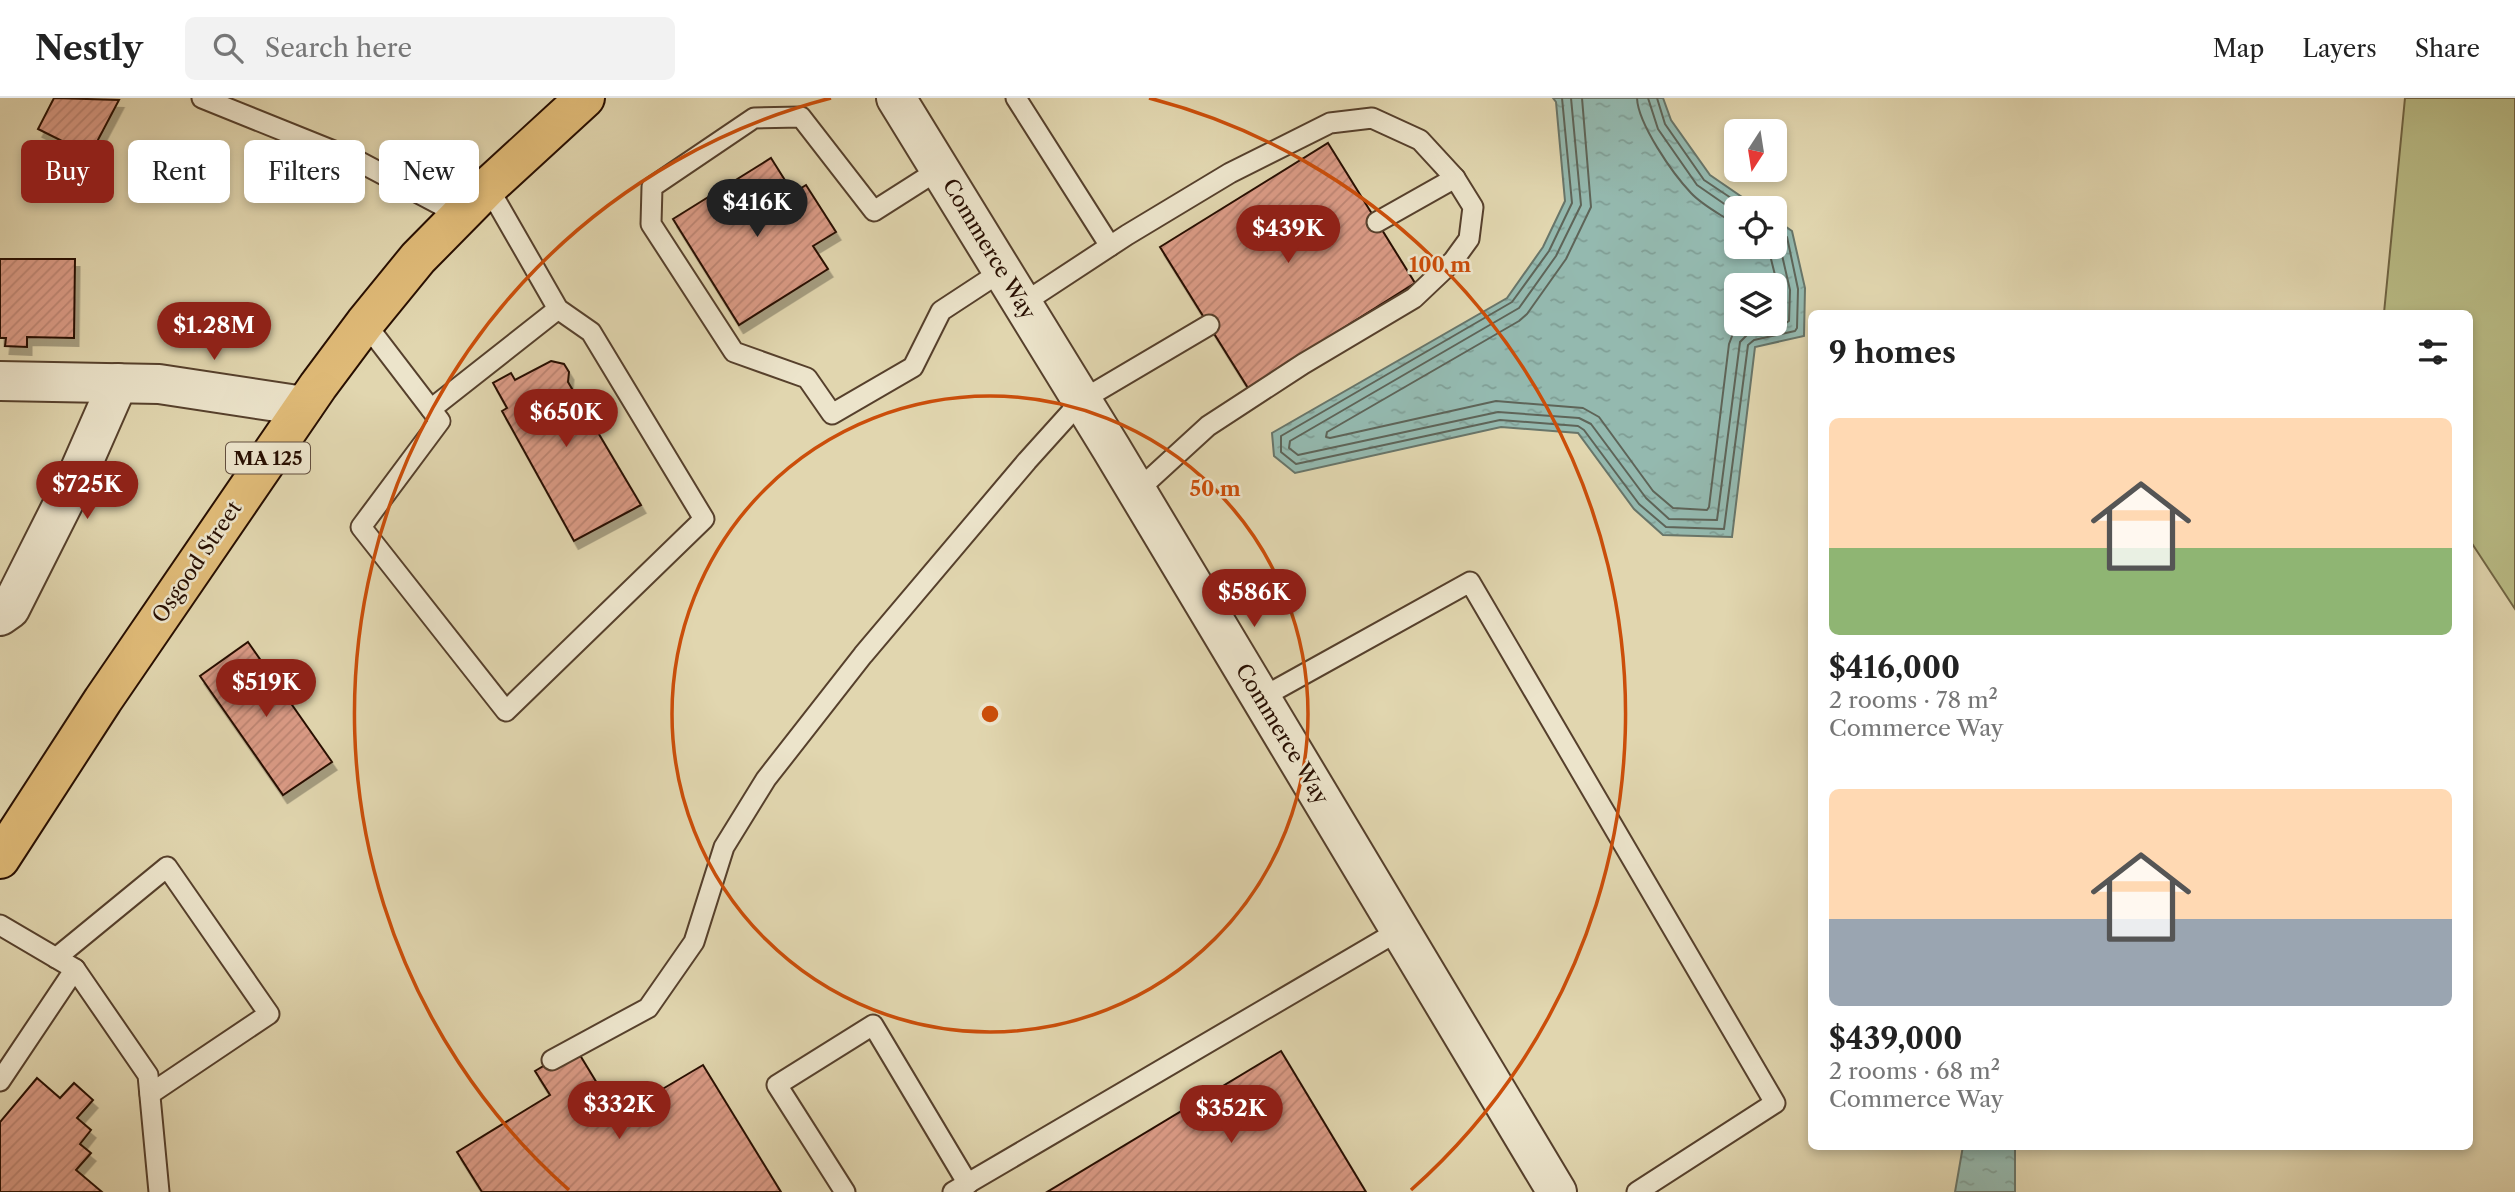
<!DOCTYPE html>
<meta charset="utf-8">
<style>
body{margin:0;font-family:"Libre Caslon Text",serif;background:#f2f2f2;color:#222;height:100vh;display:flex;flex-direction:column;font-size:26px;white-space:nowrap}
*{box-sizing:border-box;margin:0}
p{font-size:23px;color:#767676}
.icon{flex:none;width:38px;height:38px;fill:none;stroke:currentColor;stroke-width:2;stroke-linecap:round;stroke-linejoin:round}
.map{position:relative;flex:1;overflow:hidden}
.drawer{position:absolute;left:1808px;top:212px;width:665px;height:840px;display:flex;flex-direction:column;background:#fff;border-radius:10px;box-shadow:0 4px 10px #0003}
.drawer>*{flex:none}
.banner{position:absolute;left:21px;top:42px;width:665px;height:63px;display:flex;gap:14px}
.needle{width:46px;rotate:192deg}
.controls{position:absolute;left:1724px;top:21px;display:grid;gap:14px}
.controls a{display:grid;place-items:center;width:63px;height:63px;border-radius:10px;background:#fff;box-shadow:0 4px 10px #0003;font-size:35px}
.price{position:absolute;translate:-50% -60px;padding:0 16px;border-radius:24px;background:#8f2418;color:#fff;font-size:23px;line-height:46px;filter:drop-shadow(0 2px 4px #0008)}
.price::after{content:'';position:absolute;left:50%;top:42px;width:21px;height:16px;margin-left:-10px;background:inherit;clip-path:polygon(0 0,100% 0,50% 100%)}
.price.active{background:#222;color:#fff}
ul{padding:0;list-style:none}
li{display:grid;align-content:center;gap:14px;height:371px;padding:0 21px}
li span{display:grid;place-items:center;height:217px;border-radius:10px;color:#555}
li>.icon{margin-inline-start:auto}
span .icon{width:126px;height:126px;fill:#fffc;stroke-width:1}
li b{font-size:30px}
h2{display:flex;justify-content:space-between;align-items:center;height:84px;padding:0 21px;font-size:30px}
.pill{padding:0 24px;border-radius:10px;background:#fff;box-shadow:0 4px 10px #0003;font-size:24px;line-height:63px}
.pill.active{background:#8f2418;color:#fff}
header{display:flex;align-items:center;gap:42px;box-sizing:border-box;height:98px;padding:0 35px;background:#fff;border-bottom:2px solid #e0e0e0}
header strong{font-size:33px}
nav{display:flex;gap:38px;margin-inline-start:auto;font-size:24px}
.search{width:490px;height:63px;background:#f2f2f2;display:flex;align-items:center;gap:18px;box-sizing:border-box;padding:0 24px;border-radius:10px;color:#767676;font-size:26px}
.map>svg:first-child{display:block}
</style>
<header>
<strong>Nestly</strong>
<div class="search"><svg class="icon" aria-label="search" viewBox="0 0 24 24"><circle cx="10" cy="10" r="6"/><path d="M15 15l6 6"/></svg>Search here</div>
<nav><a>Map</a><a>Layers</a><a>Share</a></nav>
</header>
<div class="map">
<svg width="2515" height="1094" viewBox="0 0 2515 1094">
<defs>
<pattern id="water-ripples" width="26" height="14" patternUnits="userSpaceOnUse" patternTransform="scale(1.75)"><rect width="26" height="14" fill="#94b9af"/><path d="M2 4q2-2 4 0t4 0M15 11q2-2 4 0t4 0" fill="none" stroke="#809e95"/></pattern>
<pattern id="building-hatch" width="6" height="6" patternUnits="userSpaceOnUse" patternTransform="scale(1.75)"><rect width="6" height="6" fill="#db9b86"/><path d="M-1 1l2-2M0 6l6-6M5 7l2-2" fill="none" stroke="#bc8472"/></pattern>
<filter id="shadow"><feDropShadow dx="4.5" dy="8" stdDeviation="0" flood-color="#0004"/></filter>
</defs>
<rect width="100%" height="100%" fill="#e1d6af"/>
<filter id="stains"><feTurbulence type="fractalNoise" baseFrequency=".00286" numOctaves="4"/><feColorMatrix values="0 0 0 0 .2 0 0 0 0 .09 0 0 0 0 .02 0 0 0 .5 -.17"/></filter>
<radialGradient id="worn" r=".72"><stop offset=".6" stop-color="#630" stop-opacity="0"/><stop offset="1" stop-color="#630" stop-opacity=".3"/></radialGradient>
<path fill="#b9bc86" stroke="#706544" stroke-width="2" d="M 2405,0 L 2515,0 L 2515,511 L 2469,441 L 2469,215 L 2384,215 Z"/>
<g fill="url(#water-ripples)" stroke="#687569" stroke-width="2" fill-rule="evenodd">
<path d="M 1553,0 L 1663,0 L 1671,22 L 1710,77 L 1758,110 L 1736,110 L 1736,149 L 1774,149 L 1775,121 L 1792,133 L 1805,190 L 1804,238 L 1755,249 L 1732,439 L 1663,437 L 1634,411 L 1578,335 L 1501,329 L 1295,375 L 1274,358 L 1272,335 L 1507,200 L 1543,149 L 1565,103 L 1556,4 ZM 1736,187 L 1774,187 L 1774,226 L 1736,226 Z"/>
<path d="M 1963,1048 L 2015,1048 L 2015,1094 L 1955,1094 Z"/>
</g>
<g fill="none" stroke-linecap="round" stroke-linejoin="round">
<g stroke="#5e6458" stroke-width="2">
<path d="M 1562,0 L 1572,105 L 1549,153 L 1512,204 L 1281,338 L 1281,354 L 1296,366 L 1500,322 L 1578,328 L 1584,332 L 1639,406 L 1666,429 L 1724,431 L 1748,247 L 1754,242 L 1795,233 L 1797,230 L 1798,191 L 1787,139 L 1774,130"/>
<path d="M 1571,0 L 1581,107 L 1556,158 L 1519,210 L 1290,343 L 1289,350 L 1298,357 L 1498,314 L 1579,320 L 1591,326 L 1646,400 L 1669,421 L 1717,422 L 1740,244 L 1750,234 L 1786,225 L 1789,223 L 1790,192 L 1779,144 L 1774,140"/>
<path d="M 1582,0 L 1591,109 L 1566,161 L 1527,216 L 1519,223 L 1327,334 L 1326,339 L 1330,340 L 1496,303 L 1583,310 L 1599,319 L 1653,393 L 1673,410 L 1707,412 L 1709,409 L 1729,246 L 1734,233 L 1743,226"/>
<path d="M 1637,0 C 1638,26 1673,76 1691,95 C 1703,108 1722,117 1736,127"/>
<path d="M 1648,0 L 1658,31 L 1697,87 L 1736,114"/>
<path d="M 1657,0 L 1665,26 L 1704,82 L 1746,110"/>
<path d="M 1768,149 L 1779,193 L 1778,214 L 1774,217"/>
</g>
</g>
<g fill="url(#building-hatch)" stroke="#270e01" stroke-width="2" filter="url(#shadow)">
<path d="M 54,0 L 119,2 L 90,57 L 38,31 Z"/>
<path d="M 1328,45 L 1415,185 L 1248,290 L 1160,149 Z"/>
<path d="M 771,60 L 793,95 L 806,87 L 836,134 L 813,148 L 828,171 L 739,227 L 673,121 Z"/>
<path d="M 0,161 L 75,161 L 74,240 L 27,239 L 27,249 L 5,248 L 6,240 L 0,240 Z"/>
<path d="M 551,263 L 564,266 L 569,274 L 568,284 L 641,407 L 574,443 L 502,313 L 507,310 L 493,285 L 511,275 L 515,282 Z"/>
<path d="M 248,544 L 332,664 L 283,697 L 200,578 Z"/>
<path d="M 575,949 L 617,1018 L 703,967 L 781,1094 L 482,1094 L 457,1054 L 550,997 L 535,973 Z"/>
<path d="M 1281,953 L 1366,1094 L 1047,1094 Z"/>
<path d="M 37,980 L 60,1000 L 74,985 L 93,1002 L 77,1020 L 91,1032 L 80,1046 L 91,1055 L 76,1072 L 102,1094 L 0,1094 L 0,1024 Z"/>
</g>
<g fill="none" stroke-linecap="round" stroke-linejoin="round">
<defs>
<g id="lane">
<path d="M 202,0 L 356,62 L 460,117"/>
<path d="M 1016,0 L 1110,148"/>
<path d="M 940,71 L 874,113 L 801,19 L 754,20 L 652,89 L 651,126 L 734,254 L 807,280 L 832,316 L 913,269 L 941,213 L 1002,173"/>
<path d="M 1377,124 L 1455,80"/>
<path d="M 1022,206 L 1127,137 L 1230,75 L 1330,25 L 1372,20 L 1420,42 L 1455,80 L 1473,109 L 1469,141 L 1453,163 L 1414,200 L 1303,266 L 1208,328 L 1137,393"/>
<path d="M 365,225 L 440,323 L 361,429 L 506,613 L 704,421 L 591,234 L 558,211 L 488,89"/>
<path d="M 431,311 L 558,211"/>
<path d="M 1261,600 L 1470,484 L 1775,1005 L 1637,1094"/>
<path d="M 0,827 L 75,871 L 0,983"/>
<path d="M 56,860 L 167,769 L 269,916 L 150,996"/>
<path d="M 75,871 L 148,977 L 159,1094"/>
<path d="M 552,962 L 648,910 L 694,844 L 724,749 L 766,681 L 863,557 L 1027,363 L 1082,302 L 1209,227"/>
<path d="M 845,1094 L 777,987 L 873,927 L 968,1086"/>
<path d="M 953,1094 L 1400,832"/>
</g>
<g id="street">
<path d="M 896,0 L 1111,350 L 1557,1094"/>
<path d="M 0,283 L 159,286 L 304,308"/>
<path d="M 0,518 L 10,511 L 78,376 L 118,285"/>
</g>
<path id="highway" d="M 0,761 L 103,602 L 318,288 L 365,225 L 418,160 L 488,89 L 585,0"/>
</defs>
<use href="#lane" stroke="#56402c" stroke-width="23"/>
<use href="#street" stroke="#56402c" stroke-width="42"/>
<use href="#highway" stroke="#270e01" stroke-width="42"/>
<use href="#lane" stroke="#ece4cb" stroke-width="19"/>
<use href="#street" stroke="#ece4cb" stroke-width="38"/>
<use href="#highway" stroke="#e0bb78" stroke-width="38"/>
</g>
<g fill="none" stroke="#cb4e0a" stroke-width="3.5">
<circle cx="990" cy="616" r="318"/>
<path d="M569 1092A636 636 0 0 1 831 0M1149 0A636 636 0 0 1 1411 1092"/>
</g>
<g text-anchor="middle" stroke-width="5" stroke-linejoin="round" paint-order="stroke">
<rect fill="#ece4cb" stroke="#624e3e" stroke-width="2" x="226" y="344.5" width="84" height="31" rx="5"/>
<g font-size="19" font-weight="bold" fill="#270e01">
<text x="268" y="367">MA 125</text>
</g>
<g font-size="21" fill="#270e01" stroke="#ece4cb">
<text transform="translate(989 151) rotate(59)" y="7">Commerce Way</text>
<text transform="translate(197 464) rotate(-56)" y="7">Osgood Street</text>
<text transform="translate(1282 636) rotate(59)" y="7">Commerce Way</text>
</g>
</g>
<circle cx="990" cy="616" r="10" fill="#cb4e0a" stroke="#ece4cb" stroke-width="3.5"/>
<g font-size="21" text-anchor="middle" font-weight="bold" fill="#cb4e0a" stroke="#ece4cb" stroke-width="5" stroke-linejoin="round" paint-order="stroke">
<text x="1440" y="174">100 m</text>
<text x="1215" y="398">50 m</text>
</g>
<rect width="100%" height="100%" filter="url(#stains)"/>
<rect width="100%" height="100%" fill="url(#worn)"/>
</svg>
<div class="controls">
<a><svg class="needle" viewBox="-14 -14 28 28"><path d="M0-13l5 13h-10z" fill="#e53935"/><path d="M0 13l5-13h-10z" fill="#767676"/></svg></a>
<a><svg class="icon" aria-label="locate" viewBox="0 0 24 24"><circle cx="12" cy="12" r="6"/><path d="M12 2v4M12 18v4M2 12h4M18 12h4"/></svg></a>
<a><svg class="icon" aria-label="layers" viewBox="0 0 24 24"><path d="M12 4l9 5-9 5-9-5zM3 14l9 5 9-5"/></svg></a>
</div>
<b class="price active" style="left:757px;top:141px">$416K</b>
<b class="price" style="left:1288px;top:167px">$439K</b>
<b class="price" style="left:214px;top:264px">$1.28M</b>
<b class="price" style="left:566px;top:351px">$650K</b>
<b class="price" style="left:87px;top:423px">$725K</b>
<b class="price" style="left:1254px;top:531px">$586K</b>
<b class="price" style="left:266px;top:621px">$519K</b>
<b class="price" style="left:619px;top:1043px">$332K</b>
<b class="price" style="left:1231px;top:1047px">$352K</b>
<div class="banner">
<a class="pill active">Buy</a>
<a class="pill">Rent</a>
<a class="pill">Filters</a>
<a class="pill">New</a>
</div>
<section class="drawer">
<h2>9 homes<svg class="icon" aria-label="filters" viewBox="0 0 24 24"><path d="M4 7h16M4 17h16"/><circle cx="9" cy="7" r="2"/><circle cx="15" cy="17" r="2"/></svg></h2>
<ul>
<li><span style="background:linear-gradient(#ffd9b3 60%,#8fb573 0)"><svg class="icon" aria-label="home" viewBox="0 0 24 24"><path d="M3 11l9-7 9 7M6 9v11h12V9"/></svg></span><div><b>$416,000</b><p>2 rooms · 78 m²</p><p>Commerce Way</p></div></li>
<li><span style="background:linear-gradient(#ffd9b3 60%,#9aa5b1 0)"><svg class="icon" aria-label="home" viewBox="0 0 24 24"><path d="M3 11l9-7 9 7M6 9v11h12V9"/></svg></span><div><b>$439,000</b><p>2 rooms · 68 m²</p><p>Commerce Way</p></div></li>
</ul>
</section>
</div>
